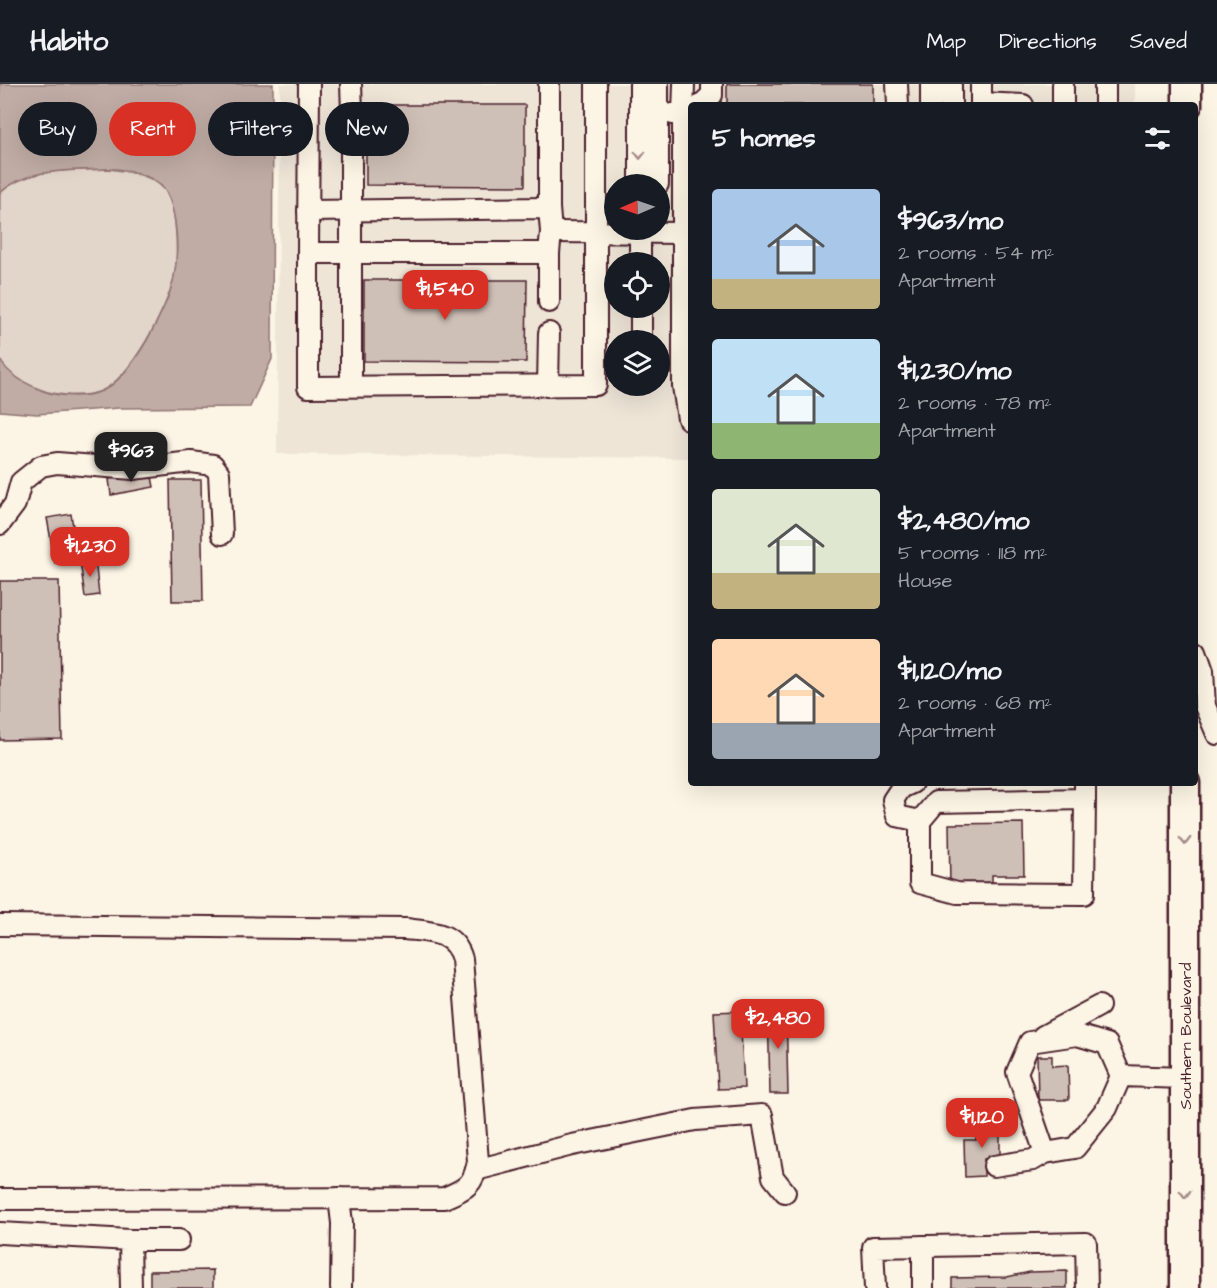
<!DOCTYPE html>
<meta charset="utf-8">
<style>
body{margin:0;font-family:"Architects Daughter",sans-serif;background:#20242c;color:#f1f3f6;height:100vh;display:flex;flex-direction:column;font-size:22px;white-space:nowrap}
*{box-sizing:border-box;margin:0}
p{font-size:20px;color:#9ea1a6}
.icon{flex:none;width:33px;height:33px;fill:none;stroke:currentColor;stroke-width:2;stroke-linecap:round;stroke-linejoin:round}
.map{position:relative;flex:1;overflow:hidden}
.details{position:absolute;left:688px;top:18px;width:510px;height:684px;display:flex;flex-direction:column;background:#171b24;border-radius:6px;box-shadow:0 6px 24px #0002}
.details>*{flex:none}
.top-card{position:absolute;left:18px;top:18px;width:570px;height:54px;display:flex;gap:12px}
.needle{width:39px;rotate:268deg}
.fabs{position:absolute;left:604px;top:90px;display:grid;gap:12px}
.fabs a{display:grid;place-items:center;width:66px;height:66px;border-radius:50%;background:#171b24;box-shadow:0 6px 24px #0002;font-size:30px}
.price{position:absolute;translate:-50% -51px;padding:0 14px;border-radius:12px;background:#d93025;color:#fff;font-size:20px;line-height:39px;filter:drop-shadow(0 2px 3px #0008)}
.price::after{content:'';position:absolute;left:50%;top:36px;width:18px;height:14px;margin-left:-9px;background:inherit;clip-path:polygon(0 0,100% 0,50% 100%)}
.price.active{background:#222;color:#fff}
ul{padding:0;list-style:none}
li{display:flex;align-items:center;gap:18px;height:150px;padding:0 24px}
li span{display:grid;place-items:center;flex:none;width:168px;height:120px;border-radius:6px;color:#555}
li>.icon{margin-inline-start:auto}
span .icon{width:72px;height:72px;fill:#fffc;stroke-width:1}
li b{font-size:26px}
h2{display:flex;justify-content:space-between;align-items:center;height:72px;padding:0 24px;font-size:26px}
.pill{padding:0 21px;border-radius:27px;background:#171b24;box-shadow:0 6px 24px #0002;font-size:21px;line-height:54px}
.pill.active{background:#d93025;color:#fff}
header{display:flex;align-items:center;gap:36px;box-sizing:border-box;height:84px;padding:0 30px;background:#171b24;border-bottom:2px solid #363941}
header strong{font-size:28px}
nav{display:flex;gap:33px;margin-inline-start:auto;font-size:21px}
.map>svg:first-child{display:block}
</style>
<header>
<strong>Habito</strong>
<nav><a>Map</a><a>Directions</a><a>Saved</a></nav>
</header>
<div class="map">
<svg width="1217" height="1204" viewBox="0 0 1217 1204">
<rect width="100%" height="100%" fill="#fcf5e5"/>
<filter id="ink" filterUnits="userSpaceOnUse"><feTurbulence type="fractalNoise" baseFrequency=".0167" numOctaves="2"/><feDisplacementMap in="SourceGraphic" scale="12" xChannelSelector="R" yChannelSelector="G"/><feConvolveMatrix kernelMatrix="1 2 1 2 8 2 1 2 1" color-interpolation-filters="sRGB"/></filter>
<g filter="url(#ink)">
<path fill="#eee5d7" fill-rule="evenodd" d="M 280,0 L 1135,0 L 1135,21 L 692,21 L 691,374 L 277,370 ZM 615,100 L 660,100 L 660,146 L 615,146 ZM 615,178 L 660,178 L 660,224 L 615,224 ZM 615,256 L 660,256 L 660,302 L 615,302 Z"/>
<path fill="#e2d5ca" stroke="#967a7a" stroke-width="1.5" d="M 110,85 C 128,88 151,90 164,105 C 178,121 178,174 174,194 C 167,224 131,294 101,307 C 83,314 57,312 39,305 C 24,299 8,290 0,276 L 0,109 C 29,82 73,87 110,85 Z"/>
<path fill="#c0aca5" stroke="#917474" stroke-width="1.5" d="M 0,0 L 273,0 L 272,275 L 250,323 L 119,324 L 37,330 L 0,327 L 0,276 C 9,292 27,300 43,307 C 59,313 86,314 102,307 C 131,294 168,224 174,193 C 179,168 178,130 166,108 C 157,90 122,84 104,85 C 69,87 28,83 0,109 Z"/>
<g fill="#cfc0b7" stroke="#4a1f2b" stroke-width="1.5">
<rect x="727" y="0" width="146" height="21"/>
<path d="M 366,21 L 525,21 L 525,102 L 366,101 Z"/>
<rect x="340" y="55" width="23" height="15"/>
<path d="M 364,196 L 527,196 L 526,278 L 364,277 Z"/>
<path d="M 151,388 L 154,403 L 111,411 L 109,395 Z"/>
<path d="M 170,396 L 201,396 L 203,517 L 172,517 Z"/>
<path d="M 71,430 L 75,455 L 80,454 L 84,474 L 55,479 L 47,434 Z"/>
<path d="M 95,475 L 99,511 L 85,513 L 80,477 Z"/>
<path d="M 0,497 L 59,497 L 62,655 L 0,656 Z"/>
<path d="M 1023,739 L 1024,791 L 992,791 L 992,801 L 950,802 L 949,740 Z"/>
<path d="M 768,921 L 786,921 L 788,1010 L 770,1010 Z"/>
<path d="M 740,927 L 744,1004 L 718,1005 L 714,928 Z"/>
<path d="M 1037,972 L 1052,972 L 1052,982 L 1068,981 L 1069,1016 L 1038,1016 Z"/>
<path d="M 976,1040 L 1000,1040 L 1000,1075 L 984,1075 L 984,1092 L 965,1093 L 964,1056 L 976,1056 Z"/>
<path d="M 213,1186 L 213,1204 L 150,1204 L 150,1187 Z"/>
<path d="M 1067,1187 L 1067,1204 L 952,1204 L 952,1194 L 1007,1193 L 1030,1188 Z"/>
</g>
<g fill="none" stroke-linecap="round" stroke-linejoin="round">
<defs>
<g id="minor">
<path d="M 351,0 L 353,55"/>
<path d="M 640,0 L 640,100"/>
<path d="M 658,0 L 658,100"/>
<path d="M 897,0 L 898,21"/>
<path d="M 931,0 L 931,21"/>
<path d="M 951,0 L 951,21"/>
<path d="M 981,19 L 1023,21"/>
<path d="M 701,21 L 712,11 L 712,0"/>
<path d="M 981,21 L 981,0"/>
<path d="M 1063,21 L 1063,0"/>
<path d="M 1105,21 L 1105,0"/>
<path d="M 692,26 L 683,30 L 683,302 L 688,335 L 692,335"/>
<path d="M 672,30 L 683,30 L 684,0"/>
<path d="M 549,124 L 549,0"/>
<path d="M 308,127 L 549,124 L 551,148 L 549,169 L 308,169 L 308,303 L 596,301 L 596,0"/>
<path d="M 640,146 L 640,178"/>
<path d="M 551,148 L 685,149"/>
<path d="M 308,169 L 309,0"/>
<path d="M 549,218 L 549,169"/>
<path d="M 641,224 L 641,256"/>
<path d="M 351,302 L 351,70"/>
<path d="M 548,302 L 549,249"/>
<path d="M 0,440 L 15,420 L 21,398 L 41,382 L 57,379 L 133,385 L 191,378 L 213,381 L 219,389 L 222,450"/>
<path d="M 1196,567 L 1203,587 L 1205,622 L 1217,650"/>
<path d="M 912,699 L 901,704 L 893,716 L 897,732 L 920,737"/>
<path d="M 1085,715 L 1084,810 L 957,809 L 920,799 L 920,737 L 936,718 L 1085,715 L 1085,699"/>
<path d="M 0,841 L 405,845 C 431,848 454,847 462,875 L 478,1077 C 474,1101 466,1105 444,1114 L 0,1115"/>
<path d="M 1043,952 L 1099,922"/>
<path d="M 1121,992 L 1107,1024 L 1075,1064 L 1045,1069 L 1017,988 L 1030,958 L 1077,951 L 1107,960 L 1121,992 L 1185,994"/>
<path d="M 994,1082 L 1033,1076 L 1045,1069"/>
<path d="M 476,1086 L 572,1061 L 695,1036 L 762,1031 L 773,1093 L 785,1108"/>
<path d="M 339,1114 L 342,1139 L 341,1204"/>
<path d="M 0,1149 L 130,1156 L 131,1204"/>
<path d="M 130,1156 L 179,1156"/>
<path d="M 923,1162 L 923,1204"/>
<path d="M 875,1204 L 873,1163 L 1086,1159 L 1087,1204"/>
</g>
<g id="highway">
<path d="M 1187,21 L 1187,0"/>
<path d="M 1185,699 L 1185,1204"/>
</g>
</defs>
<use href="#minor" stroke="#4a1f2b" stroke-width="24"/>
<use href="#highway" stroke="#4a1f2b" stroke-width="33"/>
<use href="#minor" stroke="#fcf5e5" stroke-width="20"/>
<use href="#highway" stroke="#fcf5e5" stroke-width="28"/>
</g>
<defs><path id="oneway-chevron" d="M-2-3.5L2.5 0L-2 3.5" fill="none" stroke-width="1.6" stroke-linecap="round" stroke-linejoin="round" transform="scale(1.5)"/></defs>
<g stroke="#a38a88">
<use href="#oneway-chevron" transform="translate(640 71) rotate(90)"/>
<use href="#oneway-chevron" transform="translate(1185 757) rotate(90)"/>
<use href="#oneway-chevron" transform="translate(1185 1110) rotate(90)"/>
</g>
</g>
<g text-anchor="middle" stroke-width="4.5" stroke-linejoin="round" paint-order="stroke">
<g font-size="16" fill="#4a1f2b" stroke="#fcf5e5">
<text transform="translate(1185 952) rotate(-90)" y="6">Southern Boulevard</text>
</g>
</g>
</svg>
<div class="fabs">
<a><svg class="needle" viewBox="-14 -14 28 28"><path d="M0-13l5 13h-10z" fill="#e53935"/><path d="M0 13l5-13h-10z" fill="#9ea1a6"/></svg></a>
<a><svg class="icon" aria-label="locate" viewBox="0 0 24 24"><circle cx="12" cy="12" r="6"/><path d="M12 2v4M12 18v4M2 12h4M18 12h4"/></svg></a>
<a><svg class="icon" aria-label="layers" viewBox="0 0 24 24"><path d="M12 4l9 5-9 5-9-5zM3 14l9 5 9-5"/></svg></a>
</div>
<b class="price" style="left:445px;top:237px">$1,540</b>
<b class="price active" style="left:131px;top:399px">$963</b>
<b class="price" style="left:90px;top:494px">$1,230</b>
<b class="price" style="left:778px;top:966px">$2,480</b>
<b class="price" style="left:982px;top:1065px">$1,120</b>
<div class="top-card">
<a class="pill">Buy</a>
<a class="pill active">Rent</a>
<a class="pill">Filters</a>
<a class="pill">New</a>
</div>
<section class="details">
<h2>5 homes<svg class="icon" aria-label="filters" viewBox="0 0 24 24"><path d="M4 7h16M4 17h16"/><circle cx="9" cy="7" r="2"/><circle cx="15" cy="17" r="2"/></svg></h2>
<ul>
<li><span style="background:linear-gradient(#a9c7e8 75%,#c2b280 0)"><svg class="icon" aria-label="home" viewBox="0 0 24 24"><path d="M3 11l9-7 9 7M6 9v11h12V9"/></svg></span><div><b>$963/mo</b><p>2 rooms · 54 m²</p><p>Apartment</p></div></li>
<li><span style="background:linear-gradient(#bfe0f5 70%,#8fb573 0)"><svg class="icon" aria-label="home" viewBox="0 0 24 24"><path d="M3 11l9-7 9 7M6 9v11h12V9"/></svg></span><div><b>$1,230/mo</b><p>2 rooms · 78 m²</p><p>Apartment</p></div></li>
<li><span style="background:linear-gradient(#dfe7d0 70%,#c2b280 0)"><svg class="icon" aria-label="home" viewBox="0 0 24 24"><path d="M3 11l9-7 9 7M6 9v11h12V9"/></svg></span><div><b>$2,480/mo</b><p>5 rooms · 118 m²</p><p>House</p></div></li>
<li><span style="background:linear-gradient(#ffd9b3 70%,#9aa5b1 0)"><svg class="icon" aria-label="home" viewBox="0 0 24 24"><path d="M3 11l9-7 9 7M6 9v11h12V9"/></svg></span><div><b>$1,120/mo</b><p>2 rooms · 68 m²</p><p>Apartment</p></div></li>
</ul>
</section>
</div>
